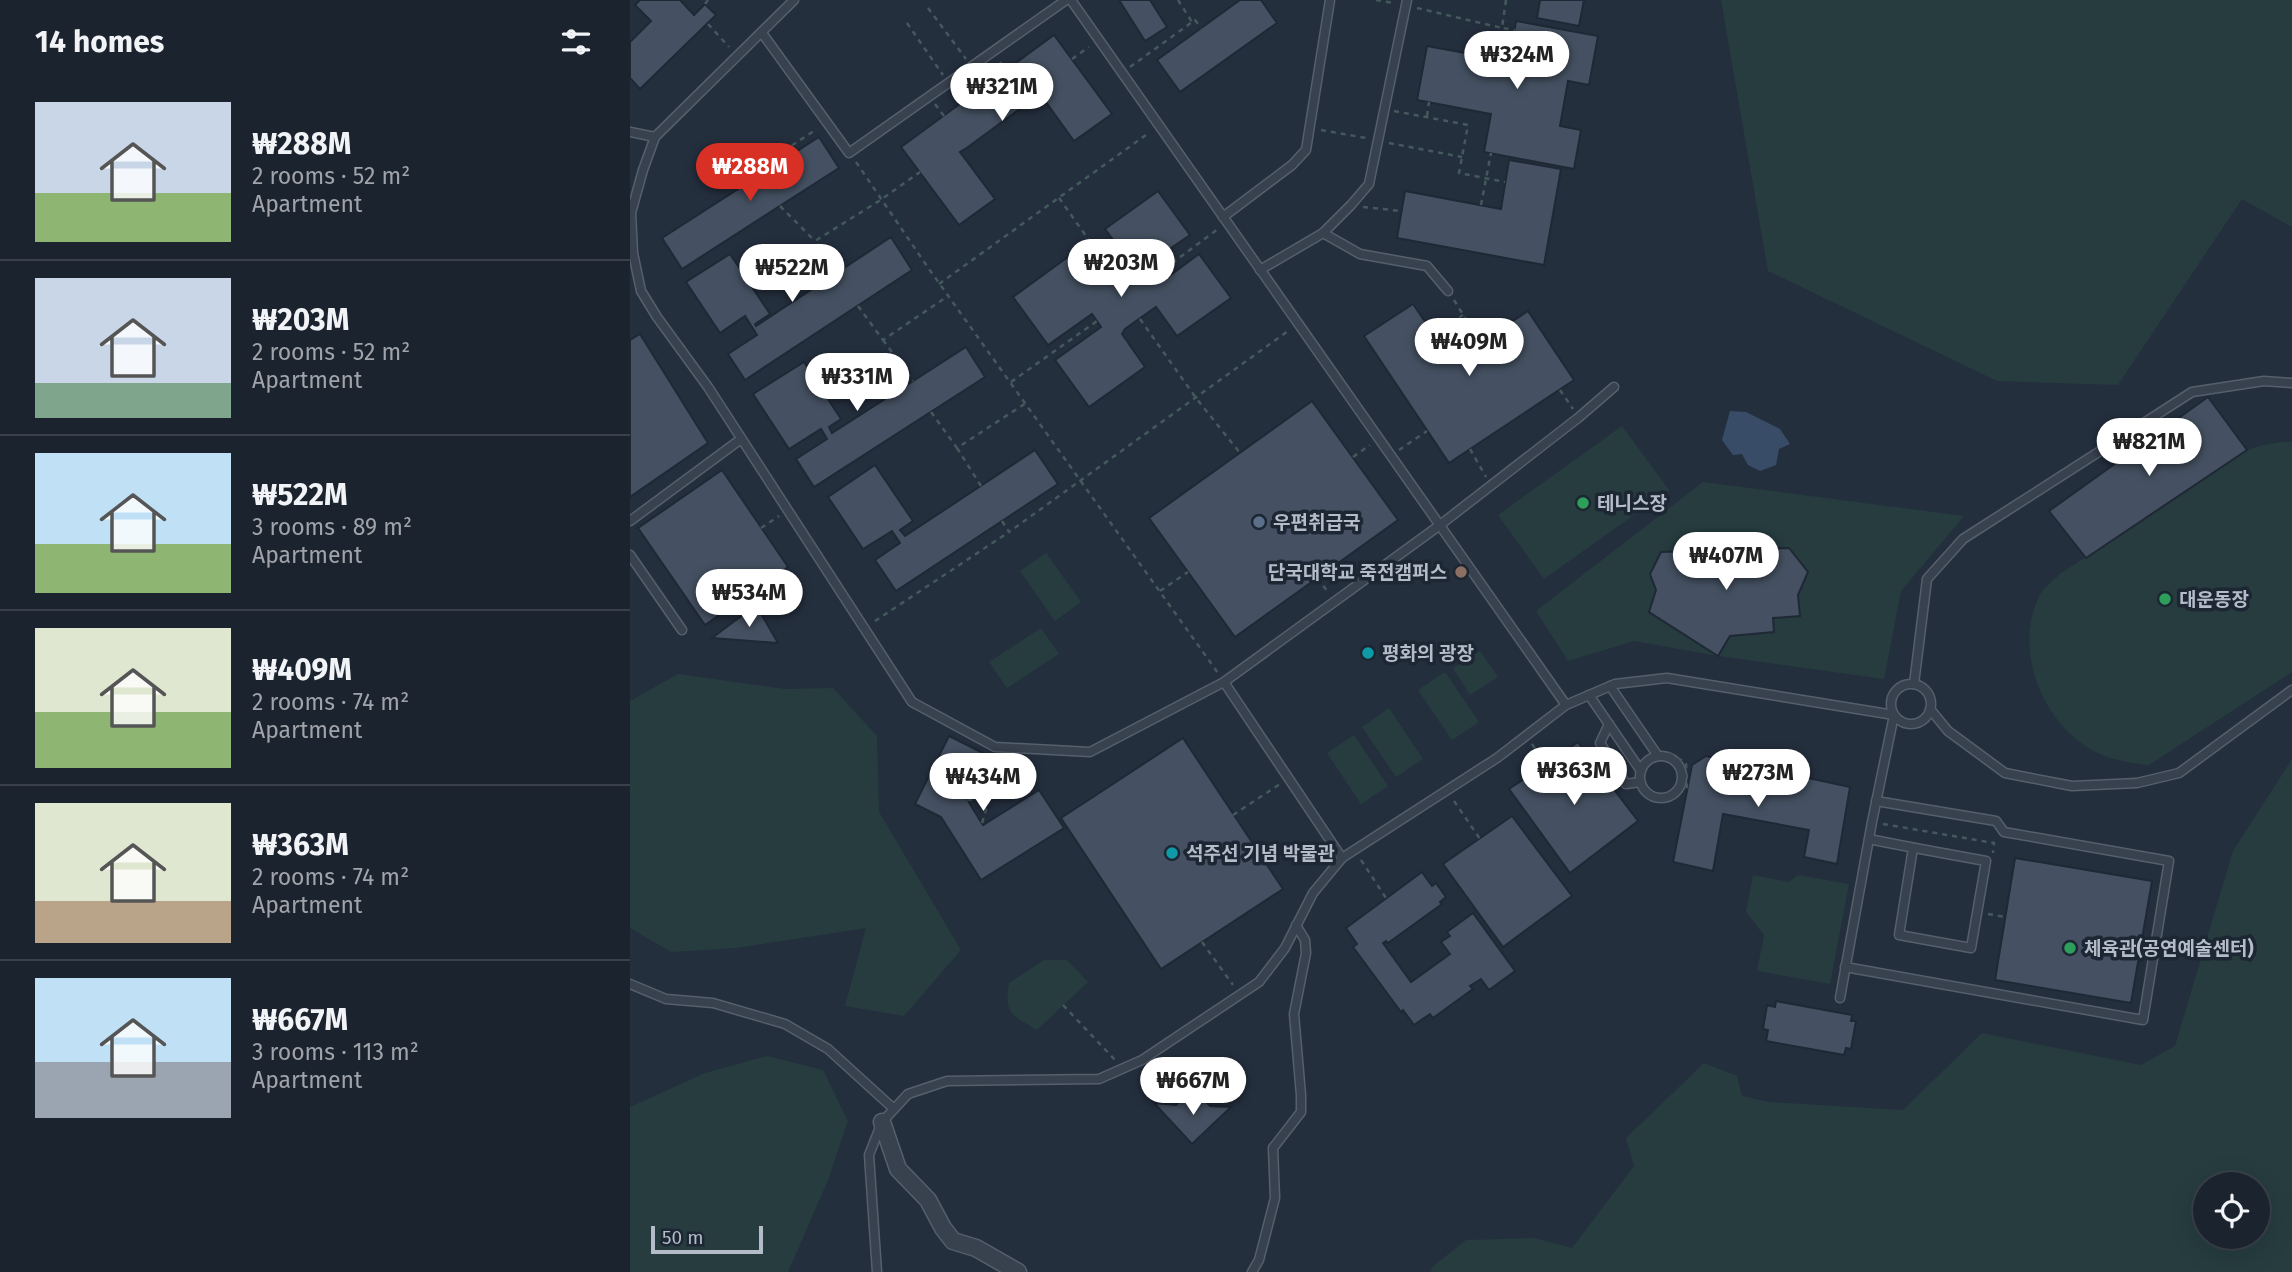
<!DOCTYPE html>
<meta charset="utf-8">
<style>
body{margin:0;font-family:"Fira Sans","Noto Sans KR",sans-serif;background:#242b36;color:#f1f3f6;height:100vh;display:flex;flex-direction:column;font-size:26px;white-space:nowrap}
*{box-sizing:border-box;margin:0}
p{font-size:23px;color:#a0a4aa}
.icon{flex:none;width:38px;height:38px;fill:none;stroke:currentColor;stroke-width:2;stroke-linecap:round;stroke-linejoin:round}
.map{position:relative;flex:1;overflow:hidden}
.drawer{display:flex;flex-direction:column;background:#1b232e;width:630px}
.drawer>*{flex:none}
.fabs{position:absolute;left:1563px;top:1172px;display:grid;gap:14px}
.fabs a{display:grid;place-items:center;width:77px;height:77px;border-radius:50%;background:#1b232e;box-shadow:0 7px 28px #0002,0 0 0 2px #39404a;font-size:35px}
.scale{position:absolute;left:21px;bottom:18px;width:112px;box-sizing:border-box;padding-left:7px;border:4px solid #b4bcc9;border-top:0;font-size:19px;line-height:24px;white-space:nowrap;color:#b4bcc9;-webkit-text-stroke:5px #1d2633;paint-order:stroke}
.price{position:absolute;translate:-50% -60px;padding:0 16px;border-radius:24px;background:#fff;color:#222;font-size:23px;line-height:46px;filter:drop-shadow(0 2px 4px #0008)}
.price::after{content:'';position:absolute;left:50%;top:42px;width:21px;height:16px;margin-left:-10px;background:inherit;clip-path:polygon(0 0,100% 0,50% 100%)}
.price.selected{background:#d93025;color:#fff}
ul{padding:0;list-style:none}
li{display:flex;align-items:center;gap:21px;height:175px;padding:0 35px}
li+li{border-top:2px solid #39404a}
li span{display:grid;place-items:center;flex:none;width:196px;height:140px;border-radius:0px;color:#555}
li>.icon{margin-inline-start:auto}
span .icon{width:84px;height:84px;fill:#fffc;stroke-width:1}
li b{font-size:30px}
h2{display:flex;justify-content:space-between;align-items:center;height:84px;padding:0 35px;font-size:30px}
main{display:flex;flex:1;min-height:0}
.map>svg:first-child{display:block}
</style>
<main>
<section class="drawer">
<h2>14 homes<svg class="icon" aria-label="filters" viewBox="0 0 24 24"><path d="M4 7h16M4 17h16"/><circle cx="9" cy="7" r="2"/><circle cx="15" cy="17" r="2"/></svg></h2>
<ul>
<li><span style="background:linear-gradient(#c9d6e8 65%,#8fb573 0)"><svg class="icon" aria-label="home" viewBox="0 0 24 24"><path d="M3 11l9-7 9 7M6 9v11h12V9"/></svg></span><div><b>₩288M</b><p>2 rooms · 52 m²</p><p>Apartment</p></div></li>
<li><span style="background:linear-gradient(#c9d6e8 75%,#7fa58c 0)"><svg class="icon" aria-label="home" viewBox="0 0 24 24"><path d="M3 11l9-7 9 7M6 9v11h12V9"/></svg></span><div><b>₩203M</b><p>2 rooms · 52 m²</p><p>Apartment</p></div></li>
<li><span style="background:linear-gradient(#bfe0f5 65%,#8fb573 0)"><svg class="icon" aria-label="home" viewBox="0 0 24 24"><path d="M3 11l9-7 9 7M6 9v11h12V9"/></svg></span><div><b>₩522M</b><p>3 rooms · 89 m²</p><p>Apartment</p></div></li>
<li><span style="background:linear-gradient(#dfe7d0 60%,#8fb573 0)"><svg class="icon" aria-label="home" viewBox="0 0 24 24"><path d="M3 11l9-7 9 7M6 9v11h12V9"/></svg></span><div><b>₩409M</b><p>2 rooms · 74 m²</p><p>Apartment</p></div></li>
<li><span style="background:linear-gradient(#dfe7d0 70%,#b9a48a 0)"><svg class="icon" aria-label="home" viewBox="0 0 24 24"><path d="M3 11l9-7 9 7M6 9v11h12V9"/></svg></span><div><b>₩363M</b><p>2 rooms · 74 m²</p><p>Apartment</p></div></li>
<li><span style="background:linear-gradient(#bfe0f5 60%,#9aa5b1 0)"><svg class="icon" aria-label="home" viewBox="0 0 24 24"><path d="M3 11l9-7 9 7M6 9v11h12V9"/></svg></span><div><b>₩667M</b><p>3 rooms · 113 m²</p><p>Apartment</p></div></li>
</ul>
</section>
<div class="map">
<svg width="1662" height="1272" viewBox="0 0 1662 1272">
<rect width="100%" height="100%" fill="#242f3e"/>
<g fill="#263c3f" fill-rule="evenodd">
<path d="M 1091,0 L 1662,0 L 1662,227 L 1612,199 L 1488,385 L 1367,381 L 1138,271 Z"/>
<path d="M 992,426 L 1039,490 L 914,579 L 868,515 Z"/>
<path d="M 1652,442 L 1662,442 L 1662,672 L 1519,765 C 1500,763 1482,760 1466,752 C 1412,726 1381,646 1411,593 C 1415,586 1424,580 1430,574 L 1617,450 L 1633,445 Z"/>
<path d="M 1073,482 L 1334,516 L 1271,591 L 1254,679 L 1088,656 L 1004,641 L 938,661 L 906,611 Z"/>
<path d="M 416,553 L 451,602 L 425,621 L 390,571 Z"/>
<path d="M 411,628 L 429,654 L 377,688 L 359,662 Z"/>
<path d="M 850,651 L 868,677 L 840,695 L 823,668 Z"/>
<path d="M 815,672 L 849,722 L 822,740 L 788,690 Z"/>
<path d="M 48,674 L 155,689 L 203,688 L 247,736 L 249,812 L 331,950 L 274,1016 L 215,1006 L 236,928 L 106,948 L 41,952 L 0,928 L 0,701 Z"/>
<path d="M 759,708 L 793,759 L 766,777 L 732,727 Z"/>
<path d="M 724,735 L 758,786 L 731,804 L 697,753 Z"/>
<path d="M 1662,759 L 1662,1272 L 801,1272 L 802,1267 L 836,1240 L 905,1238 L 942,1248 L 1004,1166 L 996,1138 L 1074,1063 L 1107,1076 L 1112,1096 L 1139,1102 L 1273,1110 L 1352,1033 L 1511,1065 L 1545,1046 L 1603,851 ZM 1575,1185 L 1628,1185 L 1628,1237 L 1575,1237 Z"/>
<path d="M 1123,875 L 1159,882 L 1168,875 L 1219,884 L 1200,984 L 1127,971 L 1134,935 L 1116,912 Z"/>
<path d="M 414,960 L 437,960 L 458,982 L 407,1030 C 382,1014 374,1016 379,983 Z"/>
<path d="M 137,1056 L 193,1070 L 218,1121 L 198,1180 L 158,1272 L 0,1272 L 0,1107 L 75,1073 Z"/>
</g>
<path fill="#394c67" d="M 1100,411 L 1116,412 L 1150,429 L 1160,444 L 1149,449 L 1146,465 L 1130,471 L 1118,465 L 1112,454 L 1103,455 L 1092,440 Z"/>
<g fill="#455162" stroke="#1f2835" stroke-width="2">
<path d="M 10,0 L 50,0 L 64,15 L 75,4 L 86,15 L 10,89 L 0,78 L 0,42 L 21,21 L 5,5 Z"/>
<path d="M 489,0 L 520,0 L 537,27 L 515,41 Z"/>
<path d="M 610,0 L 631,0 L 647,23 L 550,92 L 527,60 Z"/>
<path d="M 910,0 L 954,0 L 949,26 L 907,18 Z"/>
<path d="M 886,21 L 968,36 L 959,85 L 938,81 L 930,126 L 951,130 L 944,169 L 854,152 L 861,114 L 787,100 L 797,46 L 879,61 Z"/>
<path d="M 424,35 L 482,114 L 444,141 L 410,94 L 338,147 L 330,152 L 365,199 L 329,225 L 271,147 Z"/>
<path d="M 189,137 L 209,168 L 52,269 L 32,238 Z"/>
<path d="M 879,160 L 931,169 L 914,265 L 767,238 L 775,191 L 871,209 Z"/>
<path d="M 528,191 L 560,235 L 518,264 L 531,282 L 569,254 L 601,298 L 547,336 L 526,307 L 495,329 L 492,334 L 515,367 L 459,407 L 425,360 L 471,327 L 462,314 L 418,345 L 383,297 L 442,254 L 463,284 L 498,260 L 475,229 Z"/>
<path d="M 261,237 L 282,270 L 115,380 L 98,354 L 127,335 L 115,316 L 90,333 L 56,282 L 100,254 L 140,314 L 125,324 L 126,326 Z"/>
<path d="M 783,304 L 822,361 L 898,311 L 944,380 L 819,463 L 734,336 Z"/>
<path d="M 10,334 L 78,443 L 0,497 L 0,340 Z"/>
<path d="M 336,347 L 355,377 L 184,487 L 166,459 L 197,439 L 191,429 L 159,449 L 123,394 L 174,362 L 211,419 L 199,427 L 202,433 Z"/>
<path d="M 1578,397 L 1617,450 L 1456,558 L 1419,511 Z"/>
<path d="M 682,401 L 768,520 L 605,637 L 519,518 Z"/>
<path d="M 405,450 L 428,484 L 266,591 L 245,560 L 270,543 L 262,531 L 233,549 L 198,497 L 245,465 L 283,521 L 270,530 L 275,536 Z"/>
<path d="M 92,470 L 158,567 L 75,625 L 8,528 Z"/>
<path d="M 1159,548 L 1178,572 L 1168,595 L 1170,616 L 1143,618 L 1144,632 L 1100,636 L 1088,656 L 1019,612 L 1026,590 L 1020,574 L 1031,552 Z"/>
<path d="M 126,605 L 148,643 L 82,638 Z"/>
<path d="M 319,736 L 355,754 L 335,796 L 353,825 L 409,790 L 434,828 L 351,880 L 311,817 L 285,804 Z"/>
<path d="M 553,738 L 653,889 L 531,969 L 431,818 Z"/>
<path d="M 948,742 L 1008,821 L 940,873 L 879,789 Z"/>
<path d="M 1076,756 L 1220,787 L 1207,864 L 1174,857 L 1179,830 L 1093,814 L 1083,871 L 1043,862 L 1062,765 Z"/>
<path d="M 882,816 L 942,896 L 873,947 L 813,864 Z"/>
<path d="M 1385,858 L 1522,881 L 1501,1003 L 1365,980 Z"/>
<path d="M 792,872 L 802,886 L 806,883 L 816,897 L 810,902 L 812,904 L 758,943 L 756,941 L 753,943 L 781,982 L 820,954 L 811,942 L 820,936 L 817,932 L 843,913 L 885,971 L 859,990 L 851,979 L 840,986 L 843,989 L 803,1018 L 800,1014 L 784,1025 L 773,1010 L 771,1012 L 723,947 L 727,944 L 716,928 Z"/>
<path d="M 1146,1001 L 1222,1015 L 1221,1021 L 1226,1021 L 1221,1049 L 1216,1048 L 1214,1055 L 1136,1041 L 1138,1030 L 1133,1029 L 1137,1005 L 1145,1007 Z"/>
<path d="M 570,1095 L 580,1106 L 601,1107 L 562,1144 L 524,1103 L 546,1105 L 554,1097 L 561,1104 Z"/>
</g>
<g fill="none" stroke-linecap="round" stroke-linejoin="round">
<defs>
<g id="service">
<path d="M 164,0 L 25,137 L 13,170 L 1,213 L 3,253 L 11,291 L 27,317 L 78,387 L 282,702 L 365,747 L 460,752 L 594,682 L 810,525 L 948,418 L 984,387"/>
<path d="M 441,0 L 936,705"/>
<path d="M 132,33 L 219,153 L 436,0"/>
<path d="M 0,132 L 25,137"/>
<path d="M 593,217 L 662,165 L 676,150 L 700,0"/>
<path d="M 693,233 L 730,254 L 797,266 L 818,291"/>
<path d="M 630,270 L 693,233 L 721,205 L 739,184 L 777,0"/>
<path d="M 0,521 L 111,439"/>
<path d="M 0,555 L 52,630"/>
<path d="M 594,682 L 712,858"/>
<circle cx="1281" cy="704" r="20"/>
<path d="M 1284,684 L 1297,579 L 1333,539 L 1562,392 L 1634,381 L 1662,383"/>
<path d="M 980,686 L 1028,756"/>
<path d="M 959,695 L 1011,771"/>
<path d="M 1300,709 L 1318,731 L 1375,773 L 1442,786 L 1507,783 L 1549,773 L 1662,690"/>
<path d="M 979,724 L 970,743 L 996,784 L 1010,782"/>
<circle cx="1031" cy="777" r="21"/>
<path d="M 1239,839 C 1278,847 1317,854 1356,861 L 1341,948 L 1269,935 L 1283,848"/>
<path d="M 1215,967 L 1513,1020 L 1539,861 L 1374,832 L 1366,821 L 1246,801"/>
<path d="M 0,984 L 36,999 L 83,1003 L 155,1024 L 198,1049 L 264,1109"/>
<path d="M 247,1272 L 239,1155 L 252,1122 L 278,1094 L 317,1081 L 469,1079 L 512,1060 L 629,982 L 655,948 L 683,893 L 712,858 L 867,758 L 936,705 L 985,684 L 1037,678 L 1264,715 L 1242,822 L 1210,998"/>
<path d="M 622,1272 L 629,1260 L 645,1198 L 643,1148 L 671,1112 L 671,1095 L 664,1014 L 676,953 L 675,940 L 666,925"/>
</g>
<path id="minor" d="M 252,1122 L 268,1169 L 298,1200 L 313,1228 L 323,1241 L 346,1248 L 388,1272"/>
</defs>
<use href="#service" stroke="#565f6c" stroke-width="11"/>
<use href="#minor" stroke="#565f6c" stroke-width="19"/>
<g stroke="#44595c" stroke-width="2.5" stroke-dasharray="5 5" stroke-linecap="butt">
<path d="M 548,0 L 562,22"/>
<path d="M 746,0 L 764,3"/>
<path d="M 876,0 L 872,28 L 885,30"/>
<path d="M 75,4 L 78,0"/>
<path d="M 298,8 L 336,59"/>
<path d="M 787,8 L 872,28"/>
<path d="M 277,23 L 313,75"/>
<path d="M 78,24 L 99,47"/>
<path d="M 442,59 L 459,47"/>
<path d="M 370,62 L 377,70"/>
<path d="M 500,67 L 565,20 L 571,28"/>
<path d="M 305,104 L 314,116"/>
<path d="M 764,111 L 838,125 L 829,173 L 875,182"/>
<path d="M 797,116 L 799,102"/>
<path d="M 691,130 L 736,138"/>
<path d="M 759,143 L 832,157"/>
<path d="M 226,162 L 299,269 L 588,673"/>
<path d="M 130,175 L 126,169 L 187,129"/>
<path d="M 429,198 L 481,271"/>
<path d="M 851,205 L 861,153"/>
<path d="M 150,206 L 185,241"/>
<path d="M 733,207 L 771,211"/>
<path d="M 208,272 L 185,241 L 249,201 L 290,172"/>
<path d="M 526,275 L 588,229"/>
<path d="M 309,284 L 520,132"/>
<path d="M 824,300 L 850,342"/>
<path d="M 228,306 L 253,340 L 318,296"/>
<path d="M 510,319 L 566,398 L 610,453"/>
<path d="M 804,334 L 833,315"/>
<path d="M 253,340 L 283,381"/>
<path d="M 381,382 L 467,321"/>
<path d="M 930,390 L 943,409"/>
<path d="M 301,412 L 327,448 L 396,403"/>
<path d="M 327,448 L 351,486"/>
<path d="M 840,449 L 856,477"/>
<path d="M 769,450 L 797,431"/>
<path d="M 723,457 L 740,445"/>
<path d="M 372,521 L 379,532 L 658,331"/>
<path d="M 131,528 L 149,516"/>
<path d="M 687,578 L 698,592"/>
<path d="M 530,591 L 558,572"/>
<path d="M 245,621 L 379,532"/>
<path d="M 902,744 L 916,764"/>
<path d="M 1039,753 L 1056,763 L 1057,790"/>
<path d="M 337,800 L 360,799"/>
<path d="M 824,801 L 850,839"/>
<path d="M 603,815 L 650,784"/>
<path d="M 352,823 L 373,757"/>
<path d="M 1253,824 L 1364,843 L 1363,853"/>
<path d="M 731,860 L 756,898"/>
<path d="M 1358,914 L 1376,917"/>
<path d="M 572,942 L 603,985"/>
<path d="M 433,1005 L 486,1061"/>
<path d="M 531,1060 L 565,1100"/>
</g>
<use href="#service" stroke="#38414e" stroke-width="8"/>
<use href="#minor" stroke="#38414e" stroke-width="16"/>
</g>
<g fill="#2e9e5b" stroke="#1d2633" stroke-width="2.5">
<circle cx="953" cy="503" r="7"/>
<circle cx="1535" cy="599" r="7"/>
<circle cx="1440" cy="948" r="7"/>
</g>
<circle fill="#5c6f8a" stroke="#1d2633" stroke-width="2.5" cx="629" cy="522" r="7"/>
<circle fill="#8d6e63" stroke="#1d2633" stroke-width="2.5" cx="831" cy="572" r="7"/>
<g fill="#0f9aa8" stroke="#1d2633" stroke-width="2.5">
<circle cx="738" cy="653" r="7"/>
<circle cx="542" cy="853" r="7"/>
</g>
<g text-anchor="middle" stroke-width="7" stroke-linejoin="round" paint-order="stroke">
<g font-size="19" font-weight="bold" fill="#b4bcc9" stroke="#1d2633" text-anchor="start">
<text x="967" y="510">테니스장</text>
<text x="643" y="529">우편취급국</text>
<text x="817" y="579" text-anchor="end">단국대학교 죽전캠퍼스</text>
<text x="1549" y="606">대운동장</text>
<text x="752" y="660">평화의 광장</text>
<text x="556" y="860">석주선 기념 박물관</text>
<text x="1454" y="955">체육관(공연예술센터)</text>
</g>
</g>
</svg>
<div class="fabs">
<a><svg class="icon" aria-label="locate" viewBox="0 0 24 24"><circle cx="12" cy="12" r="6"/><path d="M12 2v4M12 18v4M2 12h4M18 12h4"/></svg></a>
</div>
<div class="scale">50 m</div>
<b class="price" style="left:887px;top:91px">₩324M</b>
<b class="price" style="left:372px;top:123px">₩321M</b>
<b class="price selected" style="left:120px;top:203px">₩288M</b>
<b class="price" style="left:491px;top:299px">₩203M</b>
<b class="price" style="left:162px;top:304px">₩522M</b>
<b class="price" style="left:839px;top:378px">₩409M</b>
<b class="price" style="left:227px;top:413px">₩331M</b>
<b class="price" style="left:1519px;top:478px">₩821M</b>
<b class="price" style="left:1096px;top:592px">₩407M</b>
<b class="price" style="left:119px;top:629px">₩534M</b>
<b class="price" style="left:944px;top:807px">₩363M</b>
<b class="price" style="left:1128px;top:809px">₩273M</b>
<b class="price" style="left:353px;top:813px">₩434M</b>
<b class="price" style="left:563px;top:1117px">₩667M</b>
</div>
</main>
